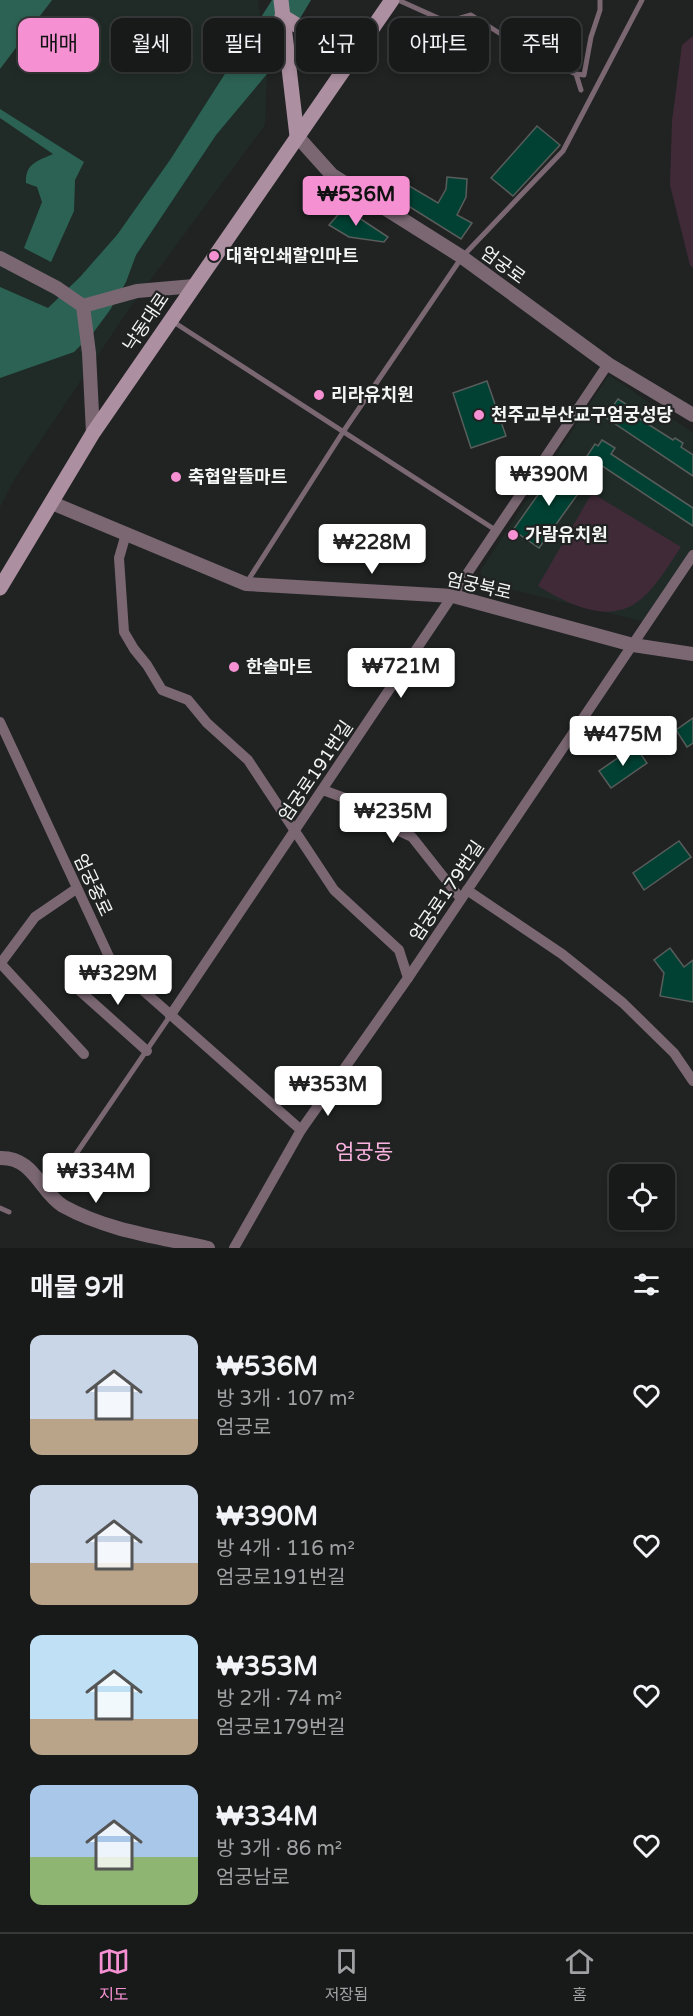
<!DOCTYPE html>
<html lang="ko">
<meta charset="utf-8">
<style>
body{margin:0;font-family:"Varela Round","Noto Sans KR",sans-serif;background:#212323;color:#f1f3f6;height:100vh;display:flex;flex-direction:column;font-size:22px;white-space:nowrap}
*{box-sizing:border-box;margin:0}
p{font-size:20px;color:#9fa1a2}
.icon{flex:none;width:33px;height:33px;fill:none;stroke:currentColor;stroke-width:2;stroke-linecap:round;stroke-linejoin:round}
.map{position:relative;height:1248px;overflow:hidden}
.side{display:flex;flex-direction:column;background:#181a1a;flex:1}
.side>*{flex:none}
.hud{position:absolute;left:18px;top:18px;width:657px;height:54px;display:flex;gap:12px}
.buttons{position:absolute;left:609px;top:1164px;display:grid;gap:12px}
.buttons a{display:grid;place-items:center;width:66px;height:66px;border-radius:12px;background:#181a1a;box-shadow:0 3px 9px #0003,0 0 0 2px #363839;font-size:30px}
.price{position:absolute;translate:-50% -51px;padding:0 14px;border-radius:6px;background:#fff;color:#222;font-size:20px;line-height:39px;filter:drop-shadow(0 2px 3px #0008)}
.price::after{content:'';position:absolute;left:50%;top:36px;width:18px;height:14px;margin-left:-9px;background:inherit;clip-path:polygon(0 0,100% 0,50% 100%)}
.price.on{background:#f591d2;color:#111}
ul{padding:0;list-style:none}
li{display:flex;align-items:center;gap:18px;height:150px;padding:0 30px}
li span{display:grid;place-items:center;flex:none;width:168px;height:120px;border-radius:12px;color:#555}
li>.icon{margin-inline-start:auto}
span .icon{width:72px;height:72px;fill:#fffc;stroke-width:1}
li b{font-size:26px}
h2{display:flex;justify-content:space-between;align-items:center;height:72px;padding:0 30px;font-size:26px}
.chip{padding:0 21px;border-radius:12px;background:#181a1a;box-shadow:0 3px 9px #0003,0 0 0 2px #363839;font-size:21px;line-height:54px}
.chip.on{background:#f591d2;color:#111}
.dock{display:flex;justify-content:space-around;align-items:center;height:84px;border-top:2px solid #363839;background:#181a1a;font-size:16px;color:#9fa1a2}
.dock a{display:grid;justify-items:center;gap:3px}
.dock .on{color:#f591d2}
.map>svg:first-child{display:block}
</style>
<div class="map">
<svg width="693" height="1248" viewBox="0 0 693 1248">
<rect width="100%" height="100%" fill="#202322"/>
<g fill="#202b27">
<path d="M 0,0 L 258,0 L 267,74 L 265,125 L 129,309 L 14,480 L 0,507 Z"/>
<path d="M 609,375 L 693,433 L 693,551 L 646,622 L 484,583 L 480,571 Z"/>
</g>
<g fill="#412a38">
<path d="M 693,36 L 693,268 L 690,265 L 670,185 L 672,121 L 682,45 Z"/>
<path d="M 592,493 L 681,547 C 669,564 657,586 641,599 C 610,626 568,604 538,586 Z"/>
</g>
<g fill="#2c6253">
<path d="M 0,0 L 52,0 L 0,69 Z"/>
<path d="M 272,0 L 311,0 L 267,74 L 216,135 L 136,255 L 126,282 L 110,310 L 93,333 L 74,352 L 0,378 L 0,287 L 48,308 L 80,277 L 117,235 L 170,160 Z"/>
<path d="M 0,109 L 84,162 L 75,180 L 74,211 L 51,262 L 24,248 L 42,202 L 37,187 L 26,183 C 25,163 38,161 53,154 L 0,118 Z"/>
</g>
<g fill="#014133" stroke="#585c5a" stroke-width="1.5">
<path d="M 537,126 L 560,145 L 513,196 L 491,178 Z"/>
<path d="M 447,177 L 467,179 L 466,197 L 457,215 L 472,223 L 461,239 L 394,197 L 406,184 L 438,203 L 446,189 Z"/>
<path d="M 344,208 L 388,237 L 384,242 L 349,237 L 329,225 Z"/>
<path d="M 487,381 L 506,436 L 471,448 L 453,393 Z"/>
<path d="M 618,399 L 638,412 L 635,416 L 673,440 L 675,438 L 683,443 L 681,447 L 693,455 L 693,476 L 605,417 Z"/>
<path d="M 602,440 L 615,448 L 611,454 L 693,508 L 693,526 L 587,456 L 595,444 L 598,446 Z"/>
<path d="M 559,465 L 585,484 L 539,548 L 513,530 Z"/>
<path d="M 693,718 L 693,743 L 687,747 L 676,730 Z"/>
<path d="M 635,746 L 647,763 L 611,788 L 599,771 Z"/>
<path d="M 679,841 L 691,857 L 644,890 L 633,873 Z"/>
<path d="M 670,948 L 684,967 L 693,960 L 693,1002 L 660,996 L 664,973 L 654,960 Z"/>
</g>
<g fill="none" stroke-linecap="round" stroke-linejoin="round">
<g stroke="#7a6772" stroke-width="5">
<path d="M 398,0 L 447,22 L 471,15 L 540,59 L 576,74 L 581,90"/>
<path d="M 576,74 L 584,75 L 591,37 L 600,10 L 600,0"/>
<path d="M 172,321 L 497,531"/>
<path d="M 247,582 L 343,432 L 462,257 L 563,151 L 642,0"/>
<path d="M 50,1192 L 170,1016"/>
<path d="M 0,1208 L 9,1212"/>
</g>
<g stroke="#7a6772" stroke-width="10">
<path d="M 126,534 L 119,558 L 124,632 L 134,649 L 147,665 L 162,690 L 188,700 L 207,723 L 248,760 L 334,890 L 399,950 L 408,978"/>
<path d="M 0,722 L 112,963 L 301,1130"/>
<path d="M 323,790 L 350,800 L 377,821 L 412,837 L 461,899"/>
<path d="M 467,890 L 562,954 L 623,1003 L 674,1053 L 693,1081"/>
<path d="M 0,963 L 84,1054"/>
<path d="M 0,964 L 35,917 L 76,889"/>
<path d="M 71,983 L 147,1051"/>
<path d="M 170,1016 L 608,364"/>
<path d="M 234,1248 L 301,1130 L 408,978 L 693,555"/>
</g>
<g stroke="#7a6772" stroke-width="14">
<path d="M 297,136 L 332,175 L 462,257 L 608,364 L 693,415"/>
<path d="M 0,258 L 57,288 L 83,306 L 89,353 L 93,433"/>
<path d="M 83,306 L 137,291 L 194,286"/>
<path d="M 52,503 L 246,584 L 453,596 L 633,645 L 693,654"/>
<path d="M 0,1158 C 34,1157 40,1192 63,1206 C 108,1231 159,1237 208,1248"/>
</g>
<g stroke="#ac8fa0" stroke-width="15">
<path d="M 281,0 L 297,136"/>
<path d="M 282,16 L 316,37 L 359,47"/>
<path d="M 0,588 L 93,433 L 392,0"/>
</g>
</g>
<g fill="#f591d2" stroke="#202322" stroke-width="2">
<circle cx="214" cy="256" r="6"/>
<circle cx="319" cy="395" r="6"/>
<circle cx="479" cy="415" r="6"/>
<circle cx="176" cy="477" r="6"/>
<circle cx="513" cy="535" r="6"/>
<circle cx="234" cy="667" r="6"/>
</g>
<g text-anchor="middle" stroke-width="4.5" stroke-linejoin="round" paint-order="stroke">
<g font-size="18" font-weight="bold" fill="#f3f6f5" stroke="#202322" text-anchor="start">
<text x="226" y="262">대학인쇄할인마트</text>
<text x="331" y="401">리라유치원</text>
<text x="491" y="421">천주교부산교구엄궁성당</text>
<text x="188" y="483">축협알뜰마트</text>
<text x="525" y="541">가람유치원</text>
<text x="246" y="673">한솔마트</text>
</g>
<g font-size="18" fill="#f3f6f5" stroke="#202322">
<text transform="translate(503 265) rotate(36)" y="6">엄궁로</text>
<text transform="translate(146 322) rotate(-56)" y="6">낙동대로</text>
<text transform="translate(479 586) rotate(13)" y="6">엄궁북로</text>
<text transform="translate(316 771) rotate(-56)" y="6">엄궁로191번길</text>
<text transform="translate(93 885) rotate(65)" y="6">엄궁중로</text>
<text transform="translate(447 891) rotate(-56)" y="6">엄궁로179번길</text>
</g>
<g font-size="21" fill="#fbb3e0" stroke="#202322">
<text x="364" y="1159">엄궁동</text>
</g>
</g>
</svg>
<div class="buttons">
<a><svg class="icon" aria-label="locate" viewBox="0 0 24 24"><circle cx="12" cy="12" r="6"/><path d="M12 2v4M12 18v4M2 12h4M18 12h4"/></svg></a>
</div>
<b class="price on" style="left:356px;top:227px">₩536M</b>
<b class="price" style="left:549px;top:507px">₩390M</b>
<b class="price" style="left:372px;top:575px">₩228M</b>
<b class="price" style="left:401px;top:699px">₩721M</b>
<b class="price" style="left:623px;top:767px">₩475M</b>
<b class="price" style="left:393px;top:844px">₩235M</b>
<b class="price" style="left:118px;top:1006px">₩329M</b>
<b class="price" style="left:328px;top:1117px">₩353M</b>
<b class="price" style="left:96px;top:1204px">₩334M</b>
<div class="hud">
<a class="chip on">매매</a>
<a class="chip">월세</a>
<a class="chip">필터</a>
<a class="chip">신규</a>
<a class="chip">아파트</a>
<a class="chip">주택</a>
</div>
</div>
<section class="side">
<h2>매물 9개<svg class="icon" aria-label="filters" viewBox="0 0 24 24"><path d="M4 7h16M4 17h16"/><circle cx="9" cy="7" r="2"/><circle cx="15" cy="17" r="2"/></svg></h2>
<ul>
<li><span style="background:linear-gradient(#c9d6e8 70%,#b9a48a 0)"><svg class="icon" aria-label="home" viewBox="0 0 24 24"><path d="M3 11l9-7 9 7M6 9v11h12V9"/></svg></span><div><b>₩536M</b><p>방 3개 · 107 m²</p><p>엄궁로</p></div><svg class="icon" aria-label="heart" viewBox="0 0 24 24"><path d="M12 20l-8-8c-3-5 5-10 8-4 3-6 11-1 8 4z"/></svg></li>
<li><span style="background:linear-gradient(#c9d6e8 65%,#b9a48a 0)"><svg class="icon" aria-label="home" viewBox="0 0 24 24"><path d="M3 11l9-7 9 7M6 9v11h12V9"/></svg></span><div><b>₩390M</b><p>방 4개 · 116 m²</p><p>엄궁로191번길</p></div><svg class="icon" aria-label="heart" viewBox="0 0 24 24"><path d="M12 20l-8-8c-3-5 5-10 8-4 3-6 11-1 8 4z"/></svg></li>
<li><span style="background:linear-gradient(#bfe0f5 70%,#b9a48a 0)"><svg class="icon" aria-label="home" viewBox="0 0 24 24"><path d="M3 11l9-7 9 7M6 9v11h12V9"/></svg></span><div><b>₩353M</b><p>방 2개 · 74 m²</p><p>엄궁로179번길</p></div><svg class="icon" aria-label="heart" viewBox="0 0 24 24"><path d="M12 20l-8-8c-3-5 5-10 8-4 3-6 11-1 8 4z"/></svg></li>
<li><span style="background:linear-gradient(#a9c7e8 60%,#8fb573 0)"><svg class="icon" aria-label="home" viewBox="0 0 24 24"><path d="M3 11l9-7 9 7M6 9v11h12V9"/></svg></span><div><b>₩334M</b><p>방 3개 · 86 m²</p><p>엄궁남로</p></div><svg class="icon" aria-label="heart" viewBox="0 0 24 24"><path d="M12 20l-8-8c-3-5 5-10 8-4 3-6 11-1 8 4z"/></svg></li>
</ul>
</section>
<nav class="dock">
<a class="on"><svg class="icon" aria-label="map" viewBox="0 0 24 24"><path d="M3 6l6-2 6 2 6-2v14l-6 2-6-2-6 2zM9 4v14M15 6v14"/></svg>지도</a>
<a><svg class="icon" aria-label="saved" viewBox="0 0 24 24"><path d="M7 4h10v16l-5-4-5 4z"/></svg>저장됨</a>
<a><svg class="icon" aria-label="home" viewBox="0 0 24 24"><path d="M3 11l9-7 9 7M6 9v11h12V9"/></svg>홈</a>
</nav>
